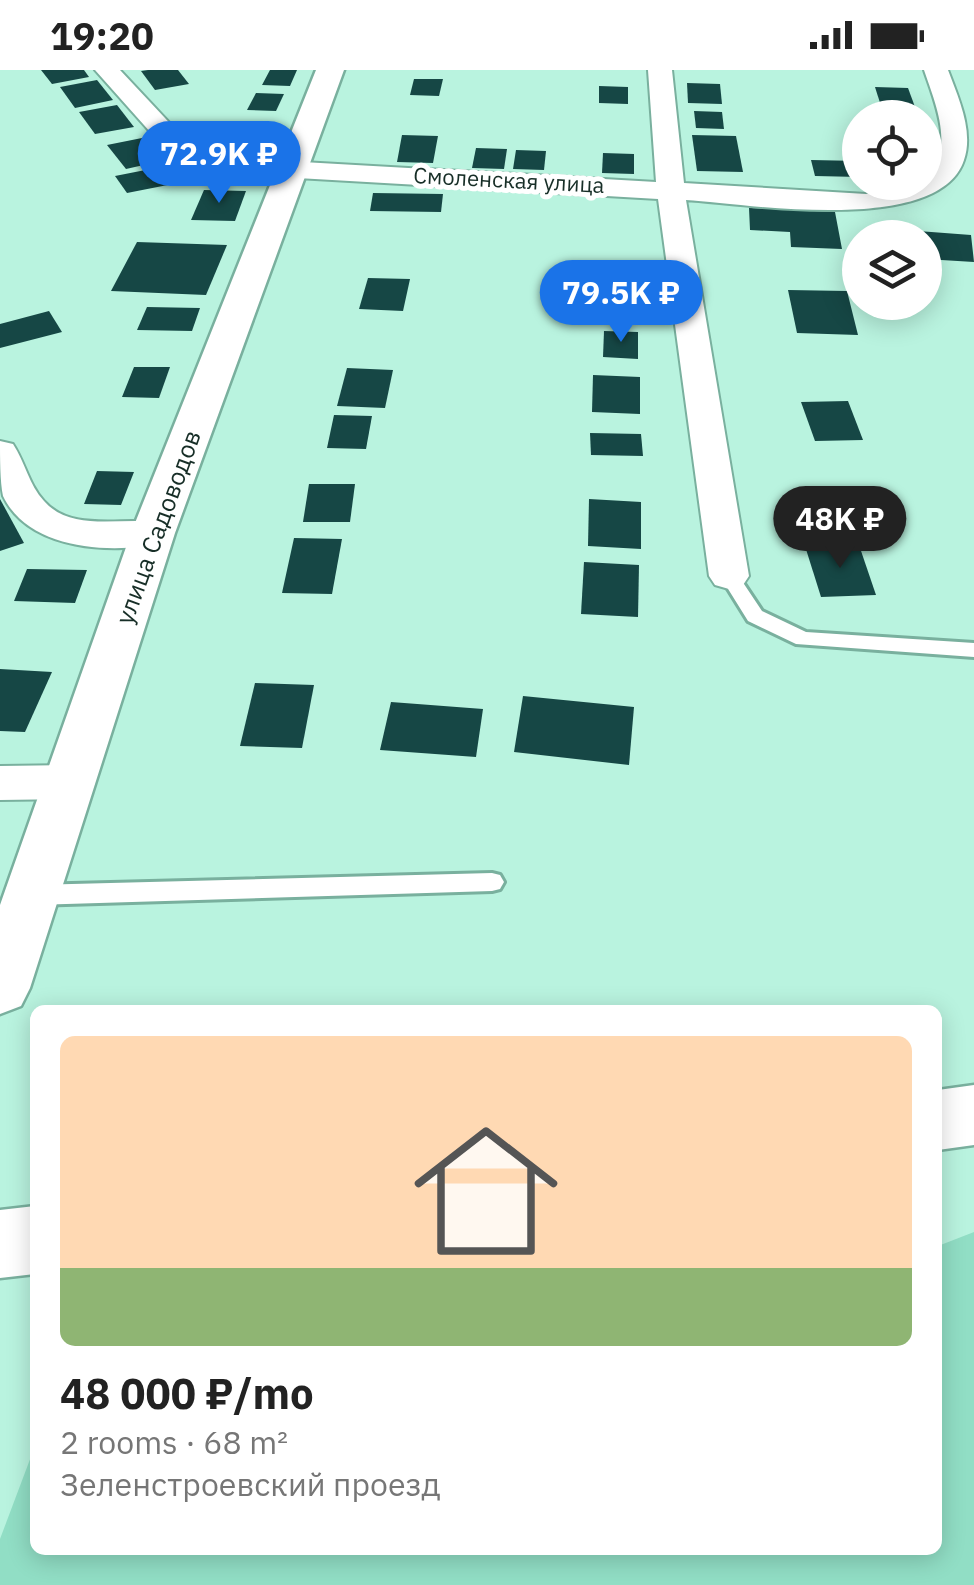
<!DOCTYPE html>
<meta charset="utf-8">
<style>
body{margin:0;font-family:"IBM Plex Sans",sans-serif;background:#f2f2f2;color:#222;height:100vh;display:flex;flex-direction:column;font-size:38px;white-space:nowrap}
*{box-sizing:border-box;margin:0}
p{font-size:32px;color:#767676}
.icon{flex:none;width:55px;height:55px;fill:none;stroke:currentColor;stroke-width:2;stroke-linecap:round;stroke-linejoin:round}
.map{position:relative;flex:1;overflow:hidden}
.panel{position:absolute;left:30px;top:935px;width:912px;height:550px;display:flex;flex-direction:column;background:#fff;border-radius:15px;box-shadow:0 5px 25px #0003}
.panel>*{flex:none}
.controls{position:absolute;left:842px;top:30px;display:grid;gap:20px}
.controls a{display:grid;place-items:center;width:100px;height:100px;border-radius:50%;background:#fff;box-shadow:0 5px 25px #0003;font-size:50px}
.price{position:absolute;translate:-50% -85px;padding:0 22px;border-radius:35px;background:#1a73e8;color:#fff;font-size:32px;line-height:65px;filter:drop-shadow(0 2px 5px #0008)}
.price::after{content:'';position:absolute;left:50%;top:60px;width:30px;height:22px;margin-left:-15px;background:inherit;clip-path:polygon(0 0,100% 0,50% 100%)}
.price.current{background:#222;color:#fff}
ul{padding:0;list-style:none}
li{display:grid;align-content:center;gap:20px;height:530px;padding:0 30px}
li span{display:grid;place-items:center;height:310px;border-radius:15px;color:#555}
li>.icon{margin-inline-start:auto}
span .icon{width:180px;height:180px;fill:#fffc;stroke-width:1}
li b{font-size:42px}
.status{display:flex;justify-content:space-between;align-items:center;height:70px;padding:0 50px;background:#fff;direction:ltr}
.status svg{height:28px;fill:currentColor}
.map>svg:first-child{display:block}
</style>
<div class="status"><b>19:20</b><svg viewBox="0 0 49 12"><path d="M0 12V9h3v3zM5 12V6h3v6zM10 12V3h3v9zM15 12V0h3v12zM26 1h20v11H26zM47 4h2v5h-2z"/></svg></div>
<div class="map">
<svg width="974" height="1515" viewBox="0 0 974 1515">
<rect width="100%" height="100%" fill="#b9f3df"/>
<path fill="#91dec5" d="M 974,1162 L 974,1515 L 0,1515 L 0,1469 L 35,1376 L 35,1480 L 938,1480 L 938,1176 Z"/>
<g fill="#164745">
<path d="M 41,0 L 84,0 L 89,7 L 52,14 Z"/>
<path d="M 148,0 L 178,0 L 189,14 L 155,20 L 141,1 Z"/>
<path d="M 270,0 L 297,0 L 290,16 L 262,15 Z"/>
<path d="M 414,9 L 443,9 L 439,26 L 410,25 Z"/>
<path d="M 97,10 L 113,30 L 75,38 L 60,17 Z"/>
<path d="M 687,13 L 720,14 L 722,34 L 688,33 Z"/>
<path d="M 599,16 L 628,17 L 628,34 L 599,33 Z"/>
<path d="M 875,17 L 908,18 L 915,37 L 881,36 Z"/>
<path d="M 256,23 L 284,24 L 276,41 L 247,40 Z"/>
<path d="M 117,35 L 134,57 L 95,64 L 79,42 Z"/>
<path d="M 694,41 L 722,42 L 724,59 L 696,58 Z"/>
<path d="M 235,61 L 271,63 L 260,87 L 223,85 Z"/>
<path d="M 402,65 L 438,66 L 433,93 L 397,92 Z"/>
<path d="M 692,65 L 736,66 L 743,102 L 697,101 Z"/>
<path d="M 147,67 L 166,90 L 126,99 L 107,75 Z"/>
<path d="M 476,78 L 507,79 L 504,99 L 472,98 Z"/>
<path d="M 516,80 L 546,81 L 544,100 L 513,99 Z"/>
<path d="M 603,83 L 634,84 L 634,104 L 602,103 Z"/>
<path d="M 811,90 L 860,91 L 860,107 L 815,106 Z"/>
<path d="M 176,94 L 188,111 L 127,123 L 115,106 Z"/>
<path d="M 204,120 L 246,121 L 235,151 L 191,150 Z"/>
<path d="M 373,123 L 443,124 L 441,142 L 370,141 Z"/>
<path d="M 749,138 L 835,142 L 842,179 L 791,177 L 790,162 L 750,160 Z"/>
<path d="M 918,161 L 971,165 L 974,192 L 925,189 L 925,168 L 919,168 Z"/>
<path d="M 137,172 L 227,175 L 206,225 L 111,221 Z"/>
<path d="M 368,208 L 410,209 L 403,241 L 359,239 Z"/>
<path d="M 591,216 L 637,217 L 638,234 L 591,233 Z"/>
<path d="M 788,220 L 847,221 L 858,265 L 797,263 Z"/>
<path d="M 147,237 L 200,238 L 192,261 L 137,260 Z"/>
<path d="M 49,241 L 62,262 L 0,278 L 0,254 Z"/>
<path d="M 604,261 L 638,262 L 638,289 L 603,287 Z"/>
<path d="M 134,297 L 170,297 L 159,328 L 122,327 Z"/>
<path d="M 347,298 L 393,300 L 385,338 L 337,336 Z"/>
<path d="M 593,305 L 640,307 L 640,344 L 592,342 Z"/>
<path d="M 848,331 L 863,370 L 815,371 L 801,332 Z"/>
<path d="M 334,345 L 372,346 L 366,379 L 327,378 Z"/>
<path d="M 590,363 L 641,364 L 643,386 L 591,385 Z"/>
<path d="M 97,401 L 134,402 L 121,435 L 84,434 Z"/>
<path d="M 309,414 L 355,414 L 350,452 L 303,452 Z"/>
<path d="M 0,429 L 24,473 L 0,481 Z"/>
<path d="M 589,429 L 641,432 L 641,479 L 588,476 Z"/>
<path d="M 294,468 L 342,469 L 332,524 L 282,523 Z"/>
<path d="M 859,475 L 876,525 L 821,527 L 805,476 Z"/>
<path d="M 584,492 L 639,495 L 638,547 L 581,544 Z"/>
<path d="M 27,499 L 87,500 L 75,533 L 14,531 Z"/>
<path d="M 0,599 L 52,602 L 25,662 L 0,661 Z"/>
<path d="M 255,613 L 314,615 L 302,678 L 240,676 Z"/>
<path d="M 523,626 L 634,637 L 629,695 L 514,682 Z"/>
<path d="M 391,632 L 483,639 L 476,687 L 380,680 Z"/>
</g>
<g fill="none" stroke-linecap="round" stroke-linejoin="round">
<defs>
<g id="lane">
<path d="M 729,500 L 736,502 L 762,541 L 806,562 L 974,573 L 974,587 L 796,574 L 748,551 L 720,506 Z"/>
<path d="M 492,803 L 500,805 L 504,812 L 500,819 L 492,821 L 33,835 L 25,832 L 21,825 L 25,818 L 33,815 Z"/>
</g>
<g id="street">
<path d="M 95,0 L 120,0 L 194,79 L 216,87 L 656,112 L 648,0 L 672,0 L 684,113 L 866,124 L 925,112 L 925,105 C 957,81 934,30 924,0 L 948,0 C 958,27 974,61 964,90 C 939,166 748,134 686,130 L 749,506 L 743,515 L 729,519 L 715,515 L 709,506 L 658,129 L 213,103 L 176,91 Z"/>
<path d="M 0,371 L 13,374 C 25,392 29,415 44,431 C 74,465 127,444 167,454 L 172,463 L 167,472 C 115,485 29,481 3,426 C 0,412 0,387 0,371 Z"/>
<path d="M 72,695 L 88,700 L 95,712 L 88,724 L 72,729 L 0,730 L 0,696 Z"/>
</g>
<path id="secondary" d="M 316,0 L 344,0 L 175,463 L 30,918 L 21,936 L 0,944 L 0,835 L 131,463 Z"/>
<g id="primary">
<path d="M 974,1015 L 974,1075 L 938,1080 L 938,1020 Z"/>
<path d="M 35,1136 L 35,1204 L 0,1208 L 0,1140 Z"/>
</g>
</defs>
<use href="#lane" stroke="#79b09e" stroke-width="6"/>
<use href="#street" stroke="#79b09e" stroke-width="4"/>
<use href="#secondary" stroke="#79b09e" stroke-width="5"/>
<use href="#primary" stroke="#79b09e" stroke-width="5"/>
<use href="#lane" fill="#fff" fill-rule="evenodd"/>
<use href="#street" fill="#fff" fill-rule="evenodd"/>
<use href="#secondary" fill="#fff" fill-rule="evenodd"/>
<use href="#primary" fill="#fff" fill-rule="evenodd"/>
</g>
<g text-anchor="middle" stroke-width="10" stroke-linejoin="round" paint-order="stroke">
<g font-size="22" fill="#172e27" stroke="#fff">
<text transform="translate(509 110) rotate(3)" y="8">Смоленская улица</text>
</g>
<g font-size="25" fill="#172e27" stroke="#fff">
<text transform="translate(158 457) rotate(-70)" y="9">улица Садоводов</text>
</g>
</g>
</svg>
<div class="controls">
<a><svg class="icon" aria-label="locate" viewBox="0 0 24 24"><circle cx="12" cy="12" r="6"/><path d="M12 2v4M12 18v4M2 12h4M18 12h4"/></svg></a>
<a><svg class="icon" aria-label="layers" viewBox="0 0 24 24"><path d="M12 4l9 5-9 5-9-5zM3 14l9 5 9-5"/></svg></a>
</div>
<b class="price" style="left:219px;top:136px">72.9K ₽</b>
<b class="price" style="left:621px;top:275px">79.5K ₽</b>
<b class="price current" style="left:840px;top:501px">48K ₽</b>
<section class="panel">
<ul>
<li><span style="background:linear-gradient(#ffd9b3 75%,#8fb573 0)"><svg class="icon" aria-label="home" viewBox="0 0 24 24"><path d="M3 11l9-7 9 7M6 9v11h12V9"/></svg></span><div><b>48 000 ₽/mo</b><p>2 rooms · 68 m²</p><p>Зеленстроевский проезд</p></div></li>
</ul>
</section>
</div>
